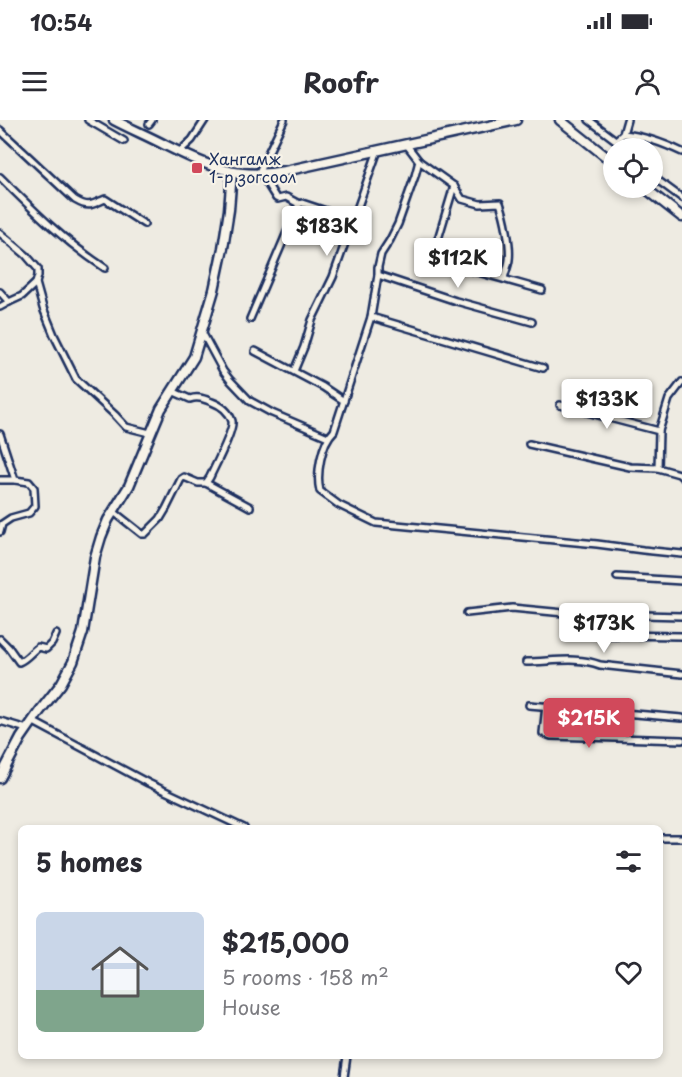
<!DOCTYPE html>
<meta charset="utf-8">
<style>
body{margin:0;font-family:"Playpen Sans",sans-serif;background:#f7f7f7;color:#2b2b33;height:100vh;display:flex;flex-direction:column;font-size:22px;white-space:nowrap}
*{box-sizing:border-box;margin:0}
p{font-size:20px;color:#7c7c81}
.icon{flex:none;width:33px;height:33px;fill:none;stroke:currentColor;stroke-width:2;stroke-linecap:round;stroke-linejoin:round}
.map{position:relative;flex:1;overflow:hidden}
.panel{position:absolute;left:18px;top:705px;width:645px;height:234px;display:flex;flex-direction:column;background:#fff;border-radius:9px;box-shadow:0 3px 9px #0003}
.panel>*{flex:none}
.buttons{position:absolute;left:603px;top:18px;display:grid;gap:12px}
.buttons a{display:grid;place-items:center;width:60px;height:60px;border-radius:50%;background:#fff;box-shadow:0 3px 9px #0003;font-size:30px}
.price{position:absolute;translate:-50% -51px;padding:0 14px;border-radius:6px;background:#fff;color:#222;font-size:20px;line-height:39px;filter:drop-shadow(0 2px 3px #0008)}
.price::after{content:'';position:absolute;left:50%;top:36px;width:18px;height:14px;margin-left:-9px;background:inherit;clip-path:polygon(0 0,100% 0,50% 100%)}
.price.on{background:#d1495b;color:#fff}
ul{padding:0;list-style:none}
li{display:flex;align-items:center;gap:18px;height:150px;padding:0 18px}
li span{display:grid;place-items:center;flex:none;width:168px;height:120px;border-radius:9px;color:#555}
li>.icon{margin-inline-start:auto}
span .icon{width:72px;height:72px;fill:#fffc;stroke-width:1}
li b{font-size:26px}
h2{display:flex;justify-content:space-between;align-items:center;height:72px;padding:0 18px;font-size:26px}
.status{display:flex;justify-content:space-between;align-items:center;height:42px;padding:0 30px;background:#fff;direction:ltr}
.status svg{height:16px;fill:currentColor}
header{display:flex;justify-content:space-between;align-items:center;height:78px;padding:0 18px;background:#fff;font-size:27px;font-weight:700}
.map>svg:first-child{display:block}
</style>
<div class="status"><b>10:54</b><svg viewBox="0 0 49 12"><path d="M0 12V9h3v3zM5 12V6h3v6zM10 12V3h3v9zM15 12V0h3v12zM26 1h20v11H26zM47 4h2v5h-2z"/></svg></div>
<header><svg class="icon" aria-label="menu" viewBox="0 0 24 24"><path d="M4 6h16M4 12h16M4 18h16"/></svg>Roofr<svg class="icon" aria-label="person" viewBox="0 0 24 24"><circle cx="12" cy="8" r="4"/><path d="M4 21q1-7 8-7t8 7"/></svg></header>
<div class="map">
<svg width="682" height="957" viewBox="0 0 682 957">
<rect width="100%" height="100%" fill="#eeebe2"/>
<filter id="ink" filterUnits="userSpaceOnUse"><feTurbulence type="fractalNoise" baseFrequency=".0167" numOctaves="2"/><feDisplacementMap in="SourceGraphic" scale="12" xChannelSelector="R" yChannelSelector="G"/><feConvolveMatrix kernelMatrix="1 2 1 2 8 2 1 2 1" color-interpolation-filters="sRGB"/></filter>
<g filter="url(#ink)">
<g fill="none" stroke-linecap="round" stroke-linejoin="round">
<defs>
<g id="street">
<path d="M 88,0 L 124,21"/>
<path d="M 589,0 L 626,28"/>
<path d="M 149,4 L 152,0"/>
<path d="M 0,10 L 75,80 C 89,88 91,85 105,79 L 144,104"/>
<path d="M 623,14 L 627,0"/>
<path d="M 616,20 L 623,14 C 645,16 663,23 682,32"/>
<path d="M 406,24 L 419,41 L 454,66 L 462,79 L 480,84 L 500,83 C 505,97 511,126 509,140 C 508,147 505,153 504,159"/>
<path d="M 179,32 L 192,20 L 205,0"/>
<path d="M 419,41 L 415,56 L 398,104 L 390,120 L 381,134 L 378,147 L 378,155 L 371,197 L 334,311 C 321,323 316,355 320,371 L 339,385 L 376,403 L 597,424 L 643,430 L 682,434"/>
<path d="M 258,54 L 284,0"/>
<path d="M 261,54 L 276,78 L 278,79 L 286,77 L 299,84"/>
<path d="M 652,56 L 682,78"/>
<path d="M 0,57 C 35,92 64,121 105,148"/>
<path d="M 454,66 L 432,139 L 542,170"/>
<path d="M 0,113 L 26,135 L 38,149 L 38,156 L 36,163 L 43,188 L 54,215 L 76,259 L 115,295 L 126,307 L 150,313"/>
<path d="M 378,155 L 456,181 L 532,202"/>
<path d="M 0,172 L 9,182 L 22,176 L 36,163"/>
<path d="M 0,187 L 9,182"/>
<path d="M 371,197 L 543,248"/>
<path d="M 250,199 L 299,84 L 302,83 L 353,100"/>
<path d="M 202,212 L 223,251 L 230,260 L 250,281 L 272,293 L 328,317"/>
<path d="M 255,231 L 323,267 L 344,281"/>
<path d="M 294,251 L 304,227 L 312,200 L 333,157 L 378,30"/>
<path d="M 560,285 L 659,311"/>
<path d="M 0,314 L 15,360 L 29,362 L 34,368 L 35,386 L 29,393 L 11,398 L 2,404 L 0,412"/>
<path d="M 529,324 L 630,347 L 658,348 L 679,354 L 682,357"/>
<path d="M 658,348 L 659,311 L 669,279 L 682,262"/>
<path d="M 0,360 L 15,360"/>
<path d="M 206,363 L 250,387"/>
<path d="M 114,392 L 142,414 L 145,414 L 160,399 L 166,389 L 181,359 L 184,357 L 198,363 L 206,363 L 210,357 C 215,346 234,310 232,301 C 229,291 220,285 212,282 C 204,279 198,276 190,279 L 172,271"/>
<path d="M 617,457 L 682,461"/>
<path d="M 467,493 L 512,488 L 564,493 L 682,496"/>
<path d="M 581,493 L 576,500 L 576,510 L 578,513 L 612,515 L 682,516"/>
<path d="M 0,519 L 9,528 L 19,542 C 27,539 31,532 38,527 L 46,529 L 52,523 L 56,514"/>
<path d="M 526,542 C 550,542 578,536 600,545 L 682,554"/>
<path d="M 529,585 L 682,598"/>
<path d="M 546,586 L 543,613 L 551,616 L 682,620"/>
<path d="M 0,601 L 27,609"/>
<path d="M 32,601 L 148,663 L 244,708"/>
<path d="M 660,718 L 682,718"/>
<path d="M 344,957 L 347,936"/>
</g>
<g id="secondary">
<path d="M 114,0 C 131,9 148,16 165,25 C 207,46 237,60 285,51 L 516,0"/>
<path d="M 560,0 L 614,43"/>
<path d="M 645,68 L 682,97"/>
<path d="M 0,658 L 21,618 L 39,592 L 61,564 L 73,542 L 83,512 L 95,437 L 101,417 L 108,400 L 129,366 L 161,289 L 194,237 L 214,170 L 223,128 L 229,90 L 232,52"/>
</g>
</defs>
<use href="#street" stroke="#1b2f5e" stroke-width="10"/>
<use href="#secondary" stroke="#1b2f5e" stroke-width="13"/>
<use href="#street" stroke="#f7f3e8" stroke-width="5"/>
<use href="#secondary" stroke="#f7f3e8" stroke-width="8"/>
</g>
</g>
<rect fill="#d1495b" stroke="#f7f3e8" stroke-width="2" x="191" y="42" width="12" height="12" rx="3"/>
<g text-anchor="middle" stroke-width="4.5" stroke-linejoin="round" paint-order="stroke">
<g font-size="16" fill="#1b2f5e" stroke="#f7f3e8" text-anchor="start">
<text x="209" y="45">Хангамж<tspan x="209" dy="18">1-р зогсоол</tspan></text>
</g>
</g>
</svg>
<div class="buttons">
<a><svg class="icon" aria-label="locate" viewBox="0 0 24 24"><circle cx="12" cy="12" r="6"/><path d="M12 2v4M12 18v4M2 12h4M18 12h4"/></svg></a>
</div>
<b class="price" style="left:327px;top:137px">$183K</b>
<b class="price" style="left:458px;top:169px">$112K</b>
<b class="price" style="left:607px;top:310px">$133K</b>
<b class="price" style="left:604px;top:534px">$173K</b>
<b class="price on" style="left:589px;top:629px">$215K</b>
<section class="panel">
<h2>5 homes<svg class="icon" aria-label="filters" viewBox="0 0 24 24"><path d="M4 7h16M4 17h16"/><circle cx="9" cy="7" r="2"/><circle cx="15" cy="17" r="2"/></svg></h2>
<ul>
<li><span style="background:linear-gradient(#c9d6e8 65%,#7fa58c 0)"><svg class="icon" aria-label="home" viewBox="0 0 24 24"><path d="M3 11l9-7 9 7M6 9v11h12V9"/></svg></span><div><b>$215,000</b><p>5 rooms · 158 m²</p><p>House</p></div><svg class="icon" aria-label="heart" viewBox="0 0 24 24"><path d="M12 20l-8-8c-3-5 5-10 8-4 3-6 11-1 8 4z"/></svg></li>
</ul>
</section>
</div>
